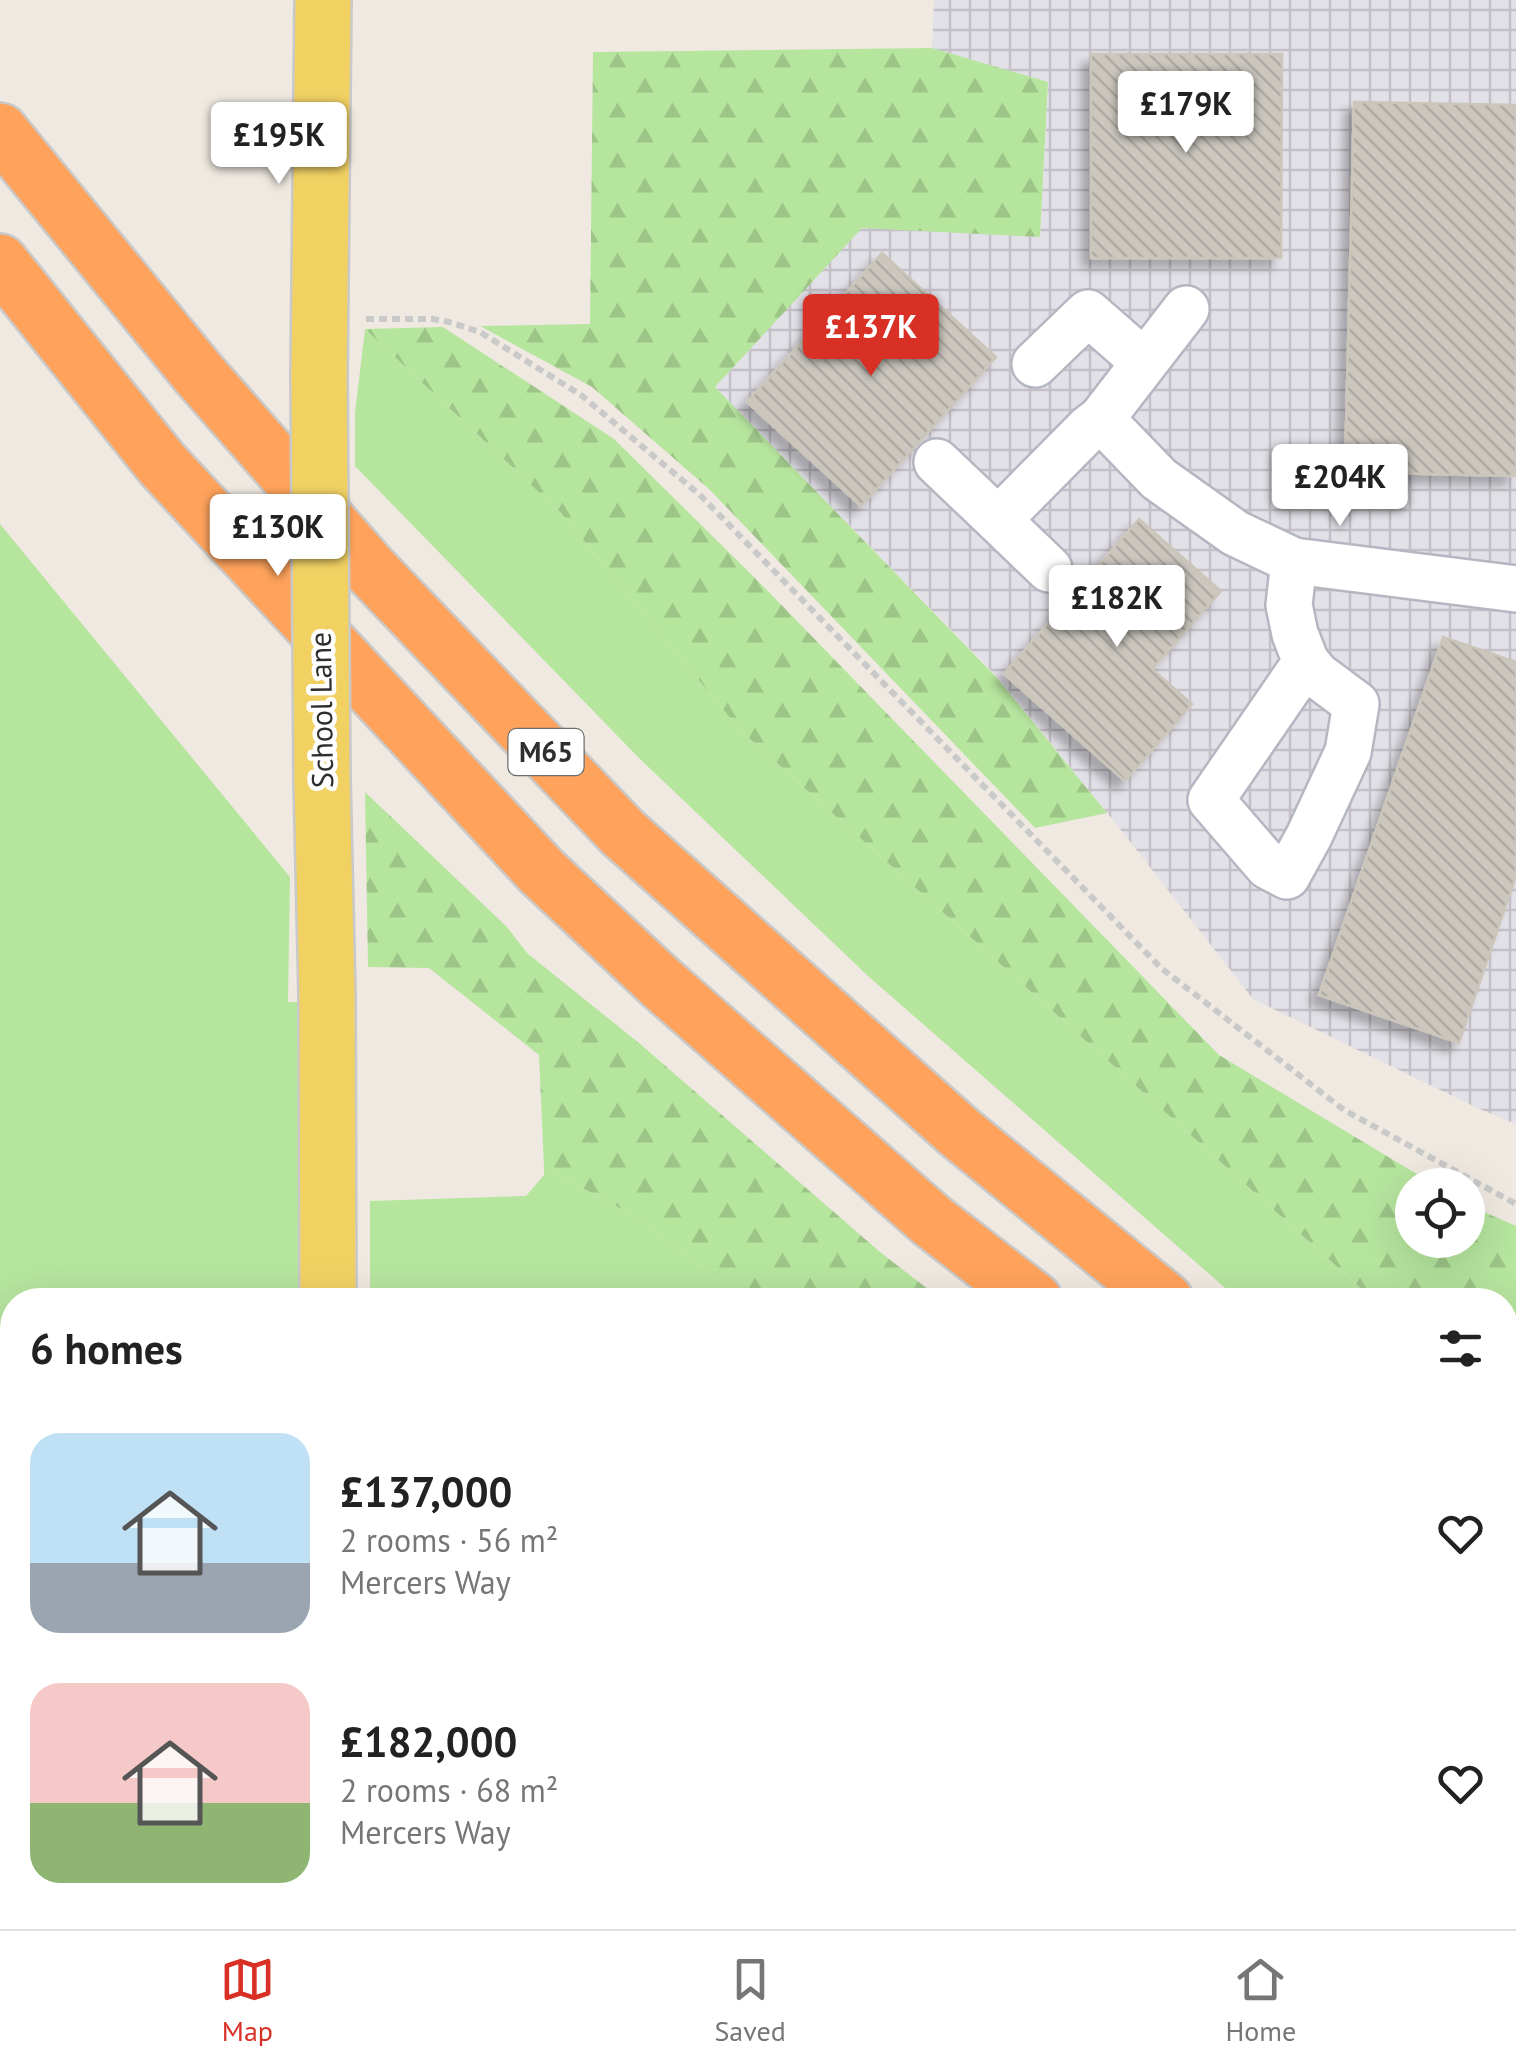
<!DOCTYPE html>
<meta charset="utf-8">
<style>
body{margin:0;font-family:"PT Sans",sans-serif;background:#f2f2f2;color:#222;height:100vh;display:flex;flex-direction:column;font-size:38px;white-space:nowrap}
*{box-sizing:border-box;margin:0}
p{font-size:32px;color:#767676}
.icon{flex:none;width:55px;height:55px;fill:none;stroke:currentColor;stroke-width:2;stroke-linecap:round;stroke-linejoin:round}
.map{position:relative;flex:1;overflow:hidden}
.sheet{position:absolute;left:0px;top:1288px;width:1518px;height:642px;display:flex;flex-direction:column;background:#fff;border-radius:40px 40px 0 0;box-shadow:0 10px 40px #0002}
.sheet>*{flex:none}
.fabs{position:absolute;left:1395px;top:1168px;display:grid;gap:20px}
.fabs a{display:grid;place-items:center;width:90px;height:90px;border-radius:50%;background:#fff;box-shadow:0 10px 40px #0002;font-size:50px}
.price{position:absolute;translate:-50% -85px;padding:0 22px;border-radius:10px;background:#fff;color:#222;font-size:32px;line-height:65px;filter:drop-shadow(0 2px 5px #0008)}
.price::after{content:'';position:absolute;left:50%;top:60px;width:30px;height:22px;margin-left:-15px;background:inherit;clip-path:polygon(0 0,100% 0,50% 100%)}
.price.on{background:#d93025;color:#fff}
ul{padding:0;list-style:none}
li{display:flex;align-items:center;gap:30px;height:250px;padding:0 30px}
li span{display:grid;place-items:center;flex:none;width:280px;height:200px;border-radius:30px;color:#555}
li>.icon{margin-inline-start:auto}
span .icon{width:120px;height:120px;fill:#fffc;stroke-width:1}
li b{font-size:42px}
h2{display:flex;justify-content:space-between;align-items:center;height:120px;padding:0 30px;font-size:42px}
.tabs{display:flex;justify-content:space-around;align-items:center;height:140px;border-top:2px solid #e0e0e0;background:#fff;font-size:28px;color:#767676}
.tabs a{display:grid;justify-items:center;gap:5px}
.tabs .on{color:#d93025}
.map>svg:first-child{display:block}
</style>
<div class="map">
<svg width="1516" height="1929" viewBox="0 0 1516 1929">
<defs>
<pattern id="industrial-grid" width="8" height="8" patternUnits="userSpaceOnUse" patternTransform="scale(2.5)"><rect width="8" height="8" fill="#e3e1e8"/><path d="M0 4h8M4 0v8" fill="none" stroke="#c3c1c7"/></pattern>
<pattern id="forest-firs" width="22" height="20" patternUnits="userSpaceOnUse" patternTransform="scale(2.5)"><rect width="22" height="20" fill="#b6e59e"/><path d="M5 1l3.5 6h-7zM16 11l3.5 6h-7z" fill="#9dc588"/></pattern>
<pattern id="building-back-hatch" width="6" height="6" patternUnits="userSpaceOnUse" patternTransform="scale(2.5)"><rect width="6" height="6" fill="#cbc7bf"/><path d="M-1 5l2 2M0 0l6 6M5-1l2 2" fill="none" stroke="#afaba4"/></pattern>
<filter id="shadow"><feDropShadow dx="-9" dy="9" stdDeviation="5" flood-color="#0004"/></filter>
</defs>
<rect width="100%" height="100%" fill="#efe9e1"/>
<path fill="url(#industrial-grid)" d="M 934,0 L 1516,0 L 1516,1124 L 1475,1107 L 1253,999 L 1121,830 L 998,678 L 715,387 L 862,227 L 1040,237 L 1048,83 L 932,48 Z"/>
<g fill="#b6e59e">
<path d="M 365,329 L 561,513 L 740,730 L 1374,1300 L 1239,1300 L 868,976 L 640,759 L 355,466 L 355,413 Z"/>
<path d="M 0,524 L 290,877 L 288,1002 L 299,1002 L 301,1300 L 12,1300 L 12,1918 L 305,1918 L 305,1929 L 0,1929 Z"/>
<path d="M 544,1167 L 636,1217 L 744,1300 L 370,1300 L 370,1201 L 526,1196 L 544,1175 Z"/>
<path d="M 1505,1409 L 1516,1418 L 1516,1523 L 1505,1515 Z"/>
<path d="M 1505,1776 L 1516,1785 L 1516,1929 L 363,1929 L 362,1918 L 1505,1918 Z"/>
</g>
<g fill="url(#forest-firs)">
<path d="M 932,48 L 1048,82 L 1040,237 L 862,228 L 715,387 L 997,678 L 1107,813 L 1035,828 L 709,489 L 592,387 L 480,326 L 590,324 L 593,52 Z"/>
<path d="M 443,327 L 614,439 L 758,581 L 1219,1055 L 1435,1185 L 1412,1185 L 1412,1240 L 1468,1240 L 1468,1205 L 1516,1226 L 1516,1418 L 1505,1409 L 1505,1300 L 1374,1300 L 740,730 L 561,513 L 365,329 Z"/>
<path d="M 365,792 L 507,927 L 527,953 L 639,1043 L 880,1252 L 942,1300 L 744,1300 L 636,1217 L 544,1167 L 539,1055 L 429,968 L 368,967 Z"/>
<path d="M 1505,1732 L 1516,1740 L 1516,1785 L 1505,1776 Z"/>
</g>
<g fill="url(#building-back-hatch)" stroke="#cbc5ba" stroke-width="2.5" filter="url(#shadow)">
<path d="M 1091,54 L 1282,54 L 1281,258 L 1091,258 Z"/>
<path d="M 1354,102 L 1516,105 L 1516,476 L 1345,472 Z"/>
<path d="M 882,253 L 996,357 L 861,506 L 747,402 Z"/>
<path d="M 1139,519 L 1221,591 L 1152,669 L 1192,704 L 1125,781 L 1004,674 Z"/>
<path d="M 1443,637 L 1516,662 L 1516,876 L 1459,1043 L 1319,995 Z"/>
</g>
<g fill="none" stroke-linecap="round" stroke-linejoin="round">
<defs>
<g id="minor">
<path d="M 1035,364 L 1088,313 L 1144,362"/>
<path d="M 1101,419 L 1186,309"/>
<path d="M 937,462 L 998,520"/>
<path d="M 1294,561 L 1289,605 L 1295,634 L 1306,662 L 1317,675 L 1356,704 L 1348,752 L 1309,836 L 1287,876 L 1268,866 L 1211,800 L 1306,662"/>
<path d="M 1049,569 L 998,520 L 1089,428 L 1101,419 L 1159,479 L 1235,533 L 1294,561 L 1516,589"/>
</g>
<g id="major">
<path d="M 319,376 L 323,0"/>
<path d="M 322,780 L 327,994 L 328,1300"/>
<path d="M 335,1918 L 335,1929"/>
</g>
<g id="highway">
<path d="M 0,131 L 198,373 L 370,569 L 623,833 L 959,1132 L 1165,1300"/>
<path d="M 0,262 L 162,464 L 542,872 L 660,982 L 932,1221 L 1034,1300"/>
<path d="M 1505,1556 L 1516,1564"/>
<path d="M 1505,1653 L 1516,1661"/>
</g>
</defs>
<use href="#minor" stroke="#b4b7c1" stroke-width="50"/>
<use href="#major" stroke="#c9c9c9" stroke-width="60"/>
<use href="#highway" stroke="#c9c9c9" stroke-width="60"/>
<path stroke="#c9c9c9" stroke-width="6" stroke-dasharray="8 5" stroke-linecap="butt" d="M 366,319 L 433,319 L 449,322 L 480,332 L 581,395 L 700,495 L 1161,968 L 1344,1110 L 1516,1204"/>
<use href="#minor" stroke="#fff" stroke-width="45"/>
<use href="#major" stroke="#f2d163" stroke-width="55"/>
<use href="#highway" stroke="#ffa35c" stroke-width="55"/>
<defs>
<path id="major-bridge" d="M 319,376 L 322,780"/>
</defs>
<use href="#major-bridge" stroke="#c9c9c9" stroke-width="60" stroke-linecap="butt"/>
<use href="#major-bridge" stroke="#f2d163" stroke-width="55"/>
</g>
<g text-anchor="middle" stroke-width="9" stroke-linejoin="round" paint-order="stroke">
<rect fill="#fff" stroke="#6d6d6d" stroke-width="2.5" x="508.5" y="729" width="75" height="46" rx="8"/>
<g font-size="28" font-weight="bold" fill="#2e2e2e">
<text x="546" y="762">M65</text>
</g>
<g font-size="30" fill="#2e2e2e" stroke="#fff">
<text transform="translate(322 710) rotate(-91)" y="10">School Lane</text>
</g>
</g>
</svg>
<div class="fabs">
<a><svg class="icon" aria-label="locate" viewBox="0 0 24 24"><circle cx="12" cy="12" r="6"/><path d="M12 2v4M12 18v4M2 12h4M18 12h4"/></svg></a>
</div>
<b class="price" style="left:1186px;top:156px">£179K</b>
<b class="price" style="left:279px;top:187px">£195K</b>
<b class="price on" style="left:871px;top:379px">£137K</b>
<b class="price" style="left:1340px;top:529px">£204K</b>
<b class="price" style="left:278px;top:579px">£130K</b>
<b class="price" style="left:1117px;top:650px">£182K</b>
<section class="sheet">
<h2>6 homes<svg class="icon" aria-label="filters" viewBox="0 0 24 24"><path d="M4 7h16M4 17h16"/><circle cx="9" cy="7" r="2"/><circle cx="15" cy="17" r="2"/></svg></h2>
<ul>
<li><span style="background:linear-gradient(#bfe0f5 65%,#9aa5b1 0)"><svg class="icon" aria-label="home" viewBox="0 0 24 24"><path d="M3 11l9-7 9 7M6 9v11h12V9"/></svg></span><div><b>£137,000</b><p>2 rooms · 56 m²</p><p>Mercers Way</p></div><svg class="icon" aria-label="heart" viewBox="0 0 24 24"><path d="M12 20l-8-8c-3-5 5-10 8-4 3-6 11-1 8 4z"/></svg></li>
<li><span style="background:linear-gradient(#f6c9c9 60%,#8fb573 0)"><svg class="icon" aria-label="home" viewBox="0 0 24 24"><path d="M3 11l9-7 9 7M6 9v11h12V9"/></svg></span><div><b>£182,000</b><p>2 rooms · 68 m²</p><p>Mercers Way</p></div><svg class="icon" aria-label="heart" viewBox="0 0 24 24"><path d="M12 20l-8-8c-3-5 5-10 8-4 3-6 11-1 8 4z"/></svg></li>
</ul>
</section>
</div>
<nav class="tabs">
<a class="on"><svg class="icon" aria-label="map" viewBox="0 0 24 24"><path d="M3 6l6-2 6 2 6-2v14l-6 2-6-2-6 2zM9 4v14M15 6v14"/></svg>Map</a>
<a><svg class="icon" aria-label="saved" viewBox="0 0 24 24"><path d="M7 4h10v16l-5-4-5 4z"/></svg>Saved</a>
<a><svg class="icon" aria-label="home" viewBox="0 0 24 24"><path d="M3 11l9-7 9 7M6 9v11h12V9"/></svg>Home</a>
</nav>
